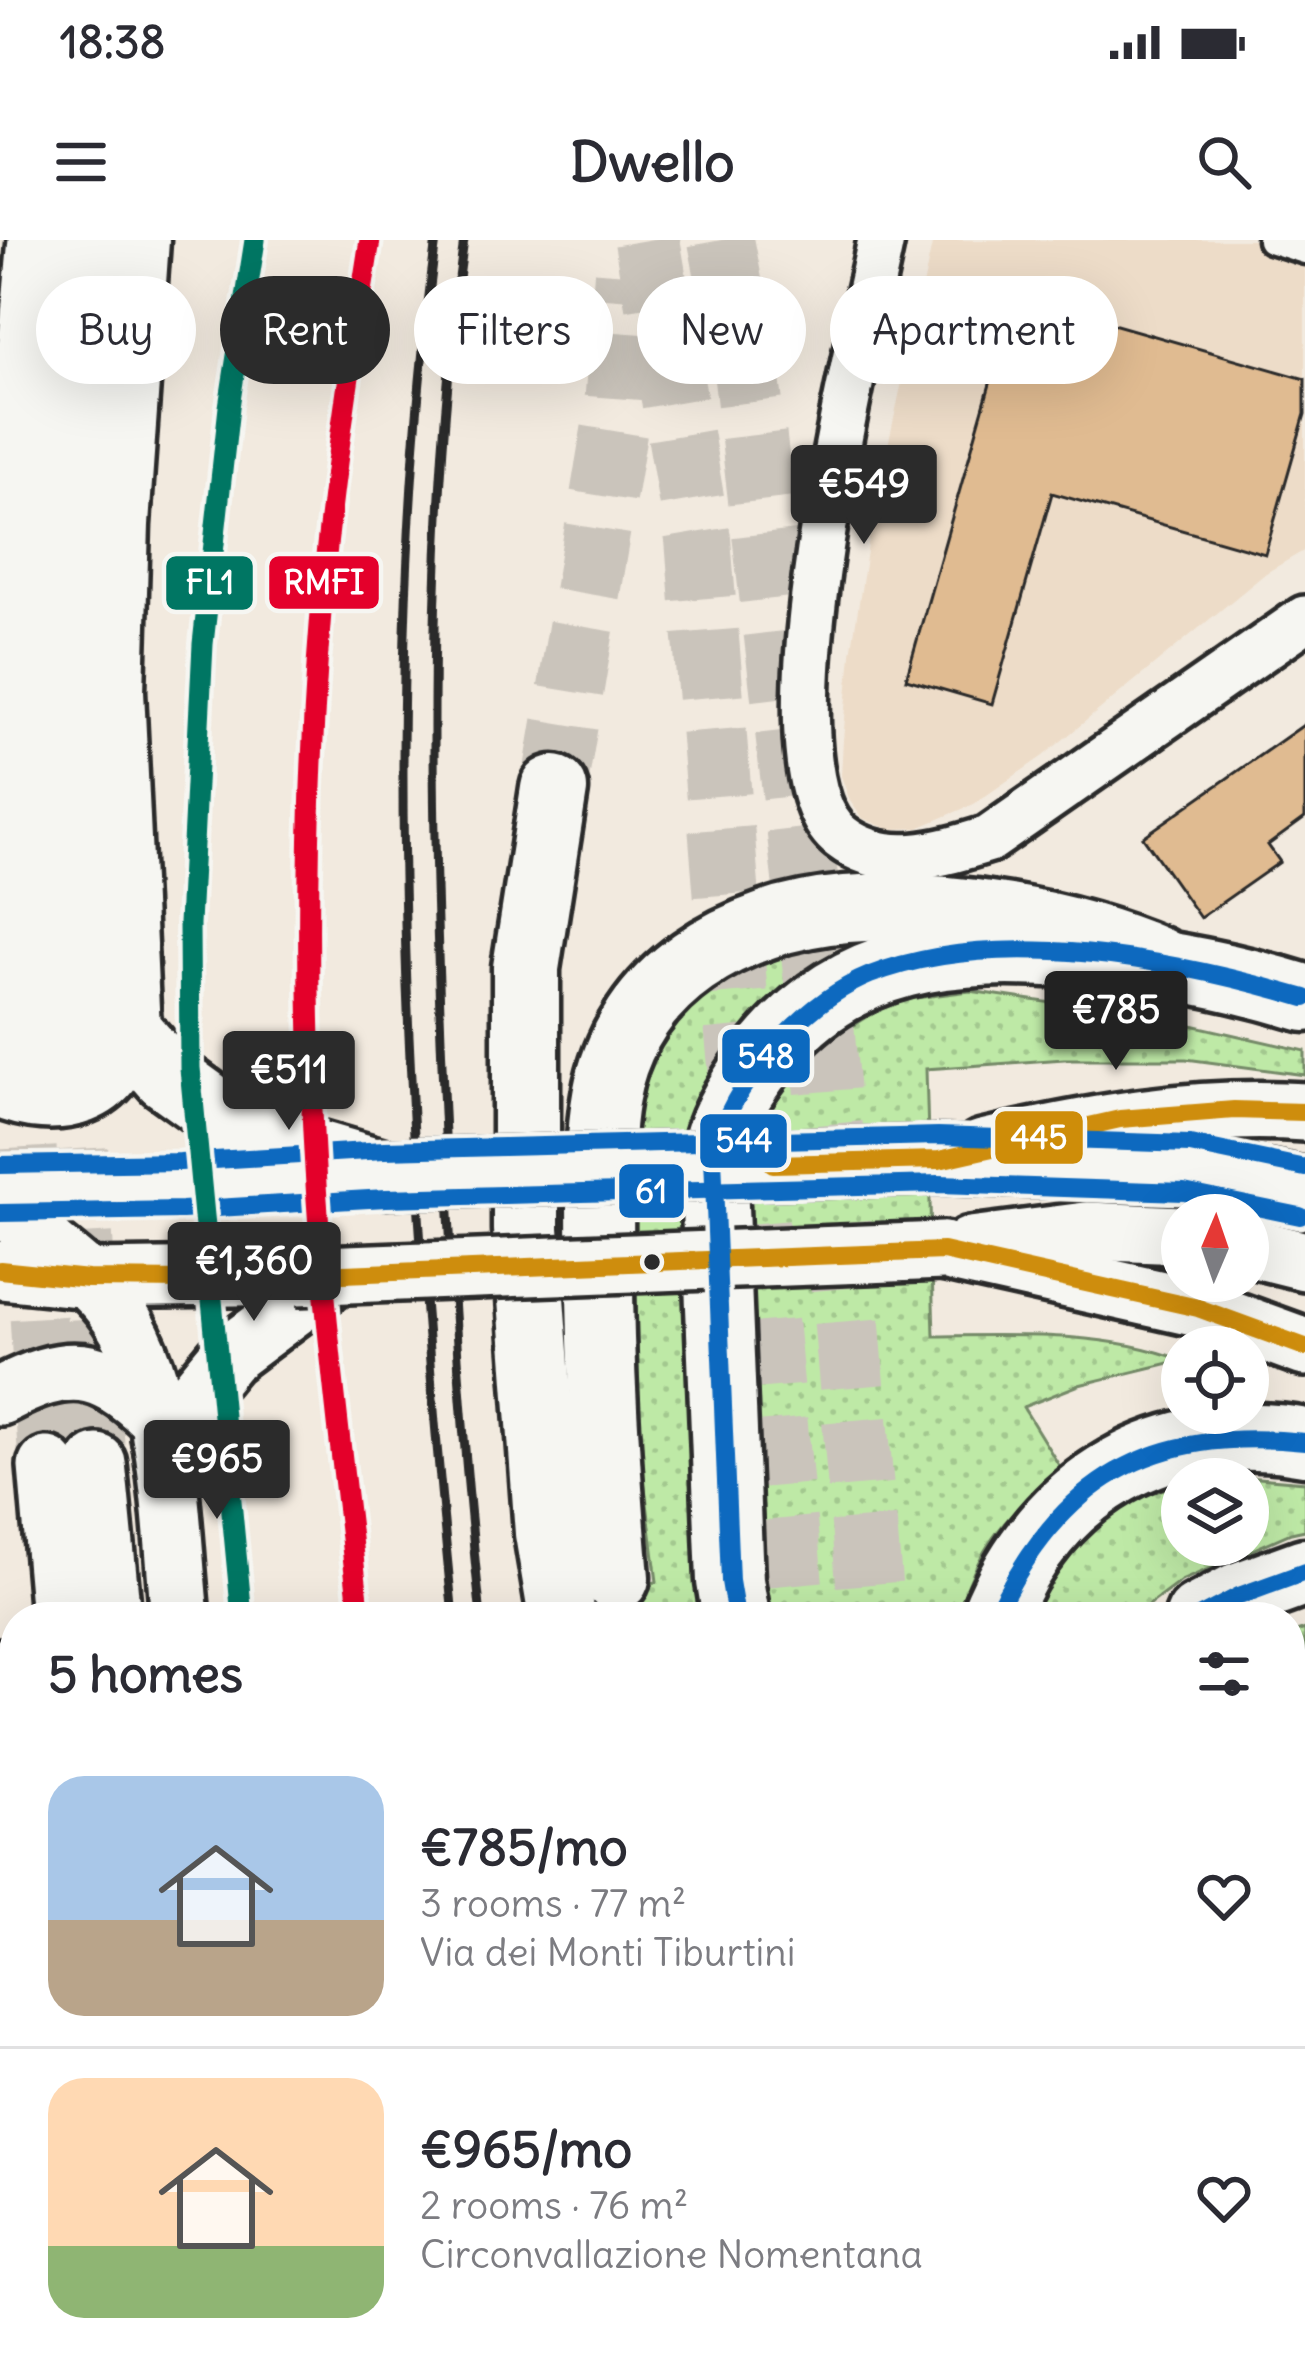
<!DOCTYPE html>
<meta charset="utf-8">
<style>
body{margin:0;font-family:Delius,sans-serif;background:#f2f2f3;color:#2b2b33;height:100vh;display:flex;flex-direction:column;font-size:45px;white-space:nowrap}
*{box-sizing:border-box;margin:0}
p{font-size:39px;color:#7c7c81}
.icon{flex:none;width:66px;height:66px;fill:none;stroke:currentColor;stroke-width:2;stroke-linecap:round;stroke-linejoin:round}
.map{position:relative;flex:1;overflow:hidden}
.sheet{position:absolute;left:0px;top:1362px;width:1305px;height:768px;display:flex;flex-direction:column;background:#fff;border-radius:48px 48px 0 0;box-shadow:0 12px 48px #0002}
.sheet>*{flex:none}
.top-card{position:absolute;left:36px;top:36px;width:1233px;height:108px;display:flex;gap:24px}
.needle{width:78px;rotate:2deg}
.controls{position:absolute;left:1161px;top:954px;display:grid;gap:24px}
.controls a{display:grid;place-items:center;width:108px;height:108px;border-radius:50%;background:#fff;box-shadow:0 12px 48px #0002;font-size:60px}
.price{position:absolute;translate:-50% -102px;padding:0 27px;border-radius:12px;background:#2b2b2b;color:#fff;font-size:39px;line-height:78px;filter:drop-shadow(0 3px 6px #0008)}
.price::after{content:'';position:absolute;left:50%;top:72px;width:36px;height:27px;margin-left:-18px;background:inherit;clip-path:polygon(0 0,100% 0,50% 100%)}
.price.current{background:#222;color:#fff}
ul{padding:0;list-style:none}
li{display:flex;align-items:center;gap:36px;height:300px;padding:0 48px}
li+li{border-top:3px solid #e1e1e2}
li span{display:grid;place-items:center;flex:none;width:336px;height:240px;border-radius:36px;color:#555}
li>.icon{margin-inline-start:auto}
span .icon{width:144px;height:144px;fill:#fffc;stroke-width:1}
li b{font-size:51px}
h2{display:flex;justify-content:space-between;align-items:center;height:144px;padding:0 48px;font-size:51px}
.chip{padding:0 42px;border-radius:54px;background:#fff;box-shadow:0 12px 48px #0002;font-size:42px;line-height:108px}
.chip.current{background:#2b2b2b;color:#fff}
.status{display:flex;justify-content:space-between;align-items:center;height:84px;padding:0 60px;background:#fff;direction:ltr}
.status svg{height:33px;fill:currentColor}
header{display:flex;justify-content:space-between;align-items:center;height:156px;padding:0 48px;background:#fff;font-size:54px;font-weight:700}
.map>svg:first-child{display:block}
</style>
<div class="status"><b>18:38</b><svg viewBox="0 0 49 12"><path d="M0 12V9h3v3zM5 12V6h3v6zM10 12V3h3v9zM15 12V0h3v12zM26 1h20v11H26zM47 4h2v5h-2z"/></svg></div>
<header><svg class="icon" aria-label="menu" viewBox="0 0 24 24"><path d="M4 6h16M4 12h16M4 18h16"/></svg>Dwello<svg class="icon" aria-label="search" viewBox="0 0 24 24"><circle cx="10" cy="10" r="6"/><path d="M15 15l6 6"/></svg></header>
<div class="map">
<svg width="1305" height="2130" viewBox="0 0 1305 2130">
<defs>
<pattern id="grass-dots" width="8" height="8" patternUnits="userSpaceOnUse" patternTransform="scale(3)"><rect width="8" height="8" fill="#bee9a6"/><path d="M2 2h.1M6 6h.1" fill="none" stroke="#a3c88f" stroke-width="1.8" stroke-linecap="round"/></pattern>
</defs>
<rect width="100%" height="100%" fill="#f2eadf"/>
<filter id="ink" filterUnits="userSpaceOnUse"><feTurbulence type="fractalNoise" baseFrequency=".00833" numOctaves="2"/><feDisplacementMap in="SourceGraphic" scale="24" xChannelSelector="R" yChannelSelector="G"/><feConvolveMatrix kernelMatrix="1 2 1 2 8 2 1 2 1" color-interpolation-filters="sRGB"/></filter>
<g filter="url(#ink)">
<path fill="#eddcc8" d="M 933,0 L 1305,0 L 1305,310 L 1266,333 L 1043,516 L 974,564 L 918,588 L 888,589 L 862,578 L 850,561 L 841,536 L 843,500 L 851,414 L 872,279 Z"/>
<g fill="url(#grass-dots)" stroke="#748a68" stroke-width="3">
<path d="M 851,707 L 783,748 L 728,813 L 680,950 L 703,1377 L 598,1377 L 589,1351 L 657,1342 L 640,1208 L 631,865 L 653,808 L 701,752 L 752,718 L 790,709 Z"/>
<path d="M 970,751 L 1174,781 L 1305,811 L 1305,835 L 1186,819 L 1064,819 L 926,829 L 934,1096 C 1015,1095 1106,1091 1182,1120 L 1079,1145 L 1023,1167 L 1060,1227 C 1004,1281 980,1301 957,1377 L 765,1377 L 740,1039 L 757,887 L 806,816 L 892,761 Z"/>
<path d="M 1211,1234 L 1305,1242 L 1305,1290 L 1291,1293 L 1181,1341 L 1133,1377 L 1031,1377 L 1071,1308 L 1133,1259 L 1182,1243 L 1182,1305 L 1248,1305 L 1248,1239 L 1195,1239 Z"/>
<path d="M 1305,1389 L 1305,1931 L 1290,1934 L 1290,1394 Z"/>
</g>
<g fill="#e0bb91" stroke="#2b2b2b" stroke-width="3">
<path d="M 1015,56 L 1305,139 L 1305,174 L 1265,314 L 1052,253 L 992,464 L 906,439 Z"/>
<path d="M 1305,484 L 1305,578 L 1268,605 L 1280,622 L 1200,678 L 1143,597 Z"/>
</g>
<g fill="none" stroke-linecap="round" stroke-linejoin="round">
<g stroke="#cac4bb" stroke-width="57" stroke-dasharray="57 28" stroke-linecap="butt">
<path d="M 23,823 L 47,1226"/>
<path d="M 75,824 L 97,1223"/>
</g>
<g stroke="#cac4bb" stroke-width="66" stroke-dasharray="66 33" stroke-linecap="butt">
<path d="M 647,0 L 698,299 L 737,783 L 793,1377"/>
<path d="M 721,0 L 746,130 L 818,749 L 872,1377"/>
<path d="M 554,549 L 616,180 L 627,34"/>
<path d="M 758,2115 L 761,2130"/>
<path d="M 843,2115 L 844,2130"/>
<path d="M 920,2115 L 922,2130"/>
<path d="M 984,2115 L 984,2130"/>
</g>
<defs>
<g id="service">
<path d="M 1270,0 L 1305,11"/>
<path d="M 1290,1453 L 1305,1447"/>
<path d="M 1290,2051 L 1305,2049"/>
<path d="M 625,2115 L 626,2130"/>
<path d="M 1131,2130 L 1131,2115"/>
</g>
<g id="minor">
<path d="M 881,0 C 860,105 752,529 841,597 C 885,631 941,614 989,599 L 1305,379"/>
<path d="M 0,1422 L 15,1558"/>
<path d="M 0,1909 L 15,1898"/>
<path d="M 38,2115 L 51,2129"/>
</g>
<g id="tertiary">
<path d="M 23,823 C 16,701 9,579 9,457 C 8,304 23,151 37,0"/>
<path d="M 75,824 C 66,699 57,574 58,448 C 60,298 72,149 85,0"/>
<path d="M 0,849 C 56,873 121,859 127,790"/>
<path d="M 983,909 C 1089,884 1195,865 1305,872"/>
<path d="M 0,949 L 181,946 L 361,935"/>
<path d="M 0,953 C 28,1000 77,1022 111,1064 C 171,1140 170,1282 180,1377"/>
<path d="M 971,1006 L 1086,991 L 1182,995"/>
<path d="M 1248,1007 L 1305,1021"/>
<path d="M 943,1011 L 1198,1068 L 1305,1107"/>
<path d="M 0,1030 L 88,1039 L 296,1036"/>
<path d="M 0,1156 C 68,1121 98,1122 155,1176"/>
<path d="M 161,1197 L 227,1117 L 337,1035"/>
<path d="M 97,1223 L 112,1377"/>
<path d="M 47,1226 L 60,1377"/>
<path d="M 133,2115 L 135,2130"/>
<path d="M 187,2115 L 188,2130"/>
<path d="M 261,2115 L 262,2130"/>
</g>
<g id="secondary">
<path d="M 136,0 L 116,284 L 111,451 L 127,790 L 167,836 L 224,877 L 296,908 L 385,934"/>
<path d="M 939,920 L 1187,928 L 1305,952"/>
<path d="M 736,1377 L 730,1341 L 713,917 C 720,880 740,848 763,819 C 846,712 954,706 1079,715 C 1156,721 1230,735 1305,758"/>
<path d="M 1199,1377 L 1239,1356 L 1305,1332"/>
</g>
<g id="trunk">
<path d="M 554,549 L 526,728 L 526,989 L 548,1293 L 562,1377"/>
<path d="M 616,1338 C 607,1228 599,1120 600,1010 C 601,960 597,905 606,856 C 627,738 737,678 846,669 C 944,661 1067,682 1158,721"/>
<path d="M 994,1377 C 1046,1247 1165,1176 1305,1202"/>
<path d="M 1202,1377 L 1204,1375"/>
</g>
</defs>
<use href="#service" stroke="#2b2b2b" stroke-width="33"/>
<use href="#minor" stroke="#2b2b2b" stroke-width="54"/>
<use href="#tertiary" stroke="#2b2b2b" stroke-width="66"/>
<use href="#secondary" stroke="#2b2b2b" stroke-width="75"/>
<use href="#trunk" stroke="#2b2b2b" stroke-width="75"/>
<use href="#service" stroke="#f6f6f2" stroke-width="24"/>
<use href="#minor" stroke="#f6f6f2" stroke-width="45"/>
<use href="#tertiary" stroke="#f6f6f2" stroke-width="57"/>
<use href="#secondary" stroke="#f6f6f2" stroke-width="66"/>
<use href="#trunk" stroke="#f6f6f2" stroke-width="66"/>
<g stroke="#2b2b2b" stroke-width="9">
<path d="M 436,0 C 375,448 409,928 453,1377"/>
<path d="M 464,0 C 430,246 430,495 439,743 C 446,954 458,1167 481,1377"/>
<path d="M 546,2115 L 548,2130"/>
<path d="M 575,2115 L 577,2130"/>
</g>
<defs>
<path id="tertiary-bridge" d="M 296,1036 L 943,1011"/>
<path id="secondary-bridge" d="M 385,934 L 939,920"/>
</defs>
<use href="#tertiary-bridge" stroke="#2b2b2b" stroke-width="66" stroke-linecap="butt"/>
<use href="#secondary-bridge" stroke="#2b2b2b" stroke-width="75" stroke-linecap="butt"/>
<use href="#tertiary-bridge" stroke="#f6f6f2" stroke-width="57"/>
<use href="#secondary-bridge" stroke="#f6f6f2" stroke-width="66"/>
<defs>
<g id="bus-1">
<path d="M 773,924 L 939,920 L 1120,879 L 1234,870 L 1305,872"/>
<path d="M 0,1030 L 88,1039 L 187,1040 L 943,1011 L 1198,1068 L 1305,1107"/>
</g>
<path id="bus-2" d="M 0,973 L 182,970 L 386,958 L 939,944 L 1184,952 L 1300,976"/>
<path id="bus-3" d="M 0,925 L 180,922 L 384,910 L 938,896 L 1190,904 L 1305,928"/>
<g id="bus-4">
<path d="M 736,1377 L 730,1341 L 713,917 C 723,874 746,838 775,806 C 802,776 833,750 870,735 C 999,685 1176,720 1305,758"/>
<path d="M 994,1377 C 1062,1238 1150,1186 1305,1202"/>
<path d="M 1199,1377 L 1239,1356 L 1305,1332"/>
</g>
</defs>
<use href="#bus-1" stroke="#f6f6f2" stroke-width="27"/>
<use href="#bus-2" stroke="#f6f6f2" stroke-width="27"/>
<use href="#bus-3" stroke="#f6f6f2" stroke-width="27"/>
<use href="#bus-4" stroke="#f6f6f2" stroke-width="27"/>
<use href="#bus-1" stroke="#ce8d09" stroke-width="18"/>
<use href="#bus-2" stroke="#0c69bf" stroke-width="18"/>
<use href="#bus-3" stroke="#0c69bf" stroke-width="18"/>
<use href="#bus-4" stroke="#0c69bf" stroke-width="18"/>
<defs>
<path id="rail-1" d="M 242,1377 L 190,828 L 189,684 L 203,404 L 229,167 L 255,0"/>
<path id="rail-2" d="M 360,1377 C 341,1208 319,1040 312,870 C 305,683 308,493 327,306 C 338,204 354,102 370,0"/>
</defs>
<use href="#rail-1" stroke="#f6f6f2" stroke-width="30"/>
<use href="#rail-2" stroke="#f6f6f2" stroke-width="30"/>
<use href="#rail-1" stroke="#007663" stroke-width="21"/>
<use href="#rail-2" stroke="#e4002b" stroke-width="21"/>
</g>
</g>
<circle fill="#2b2b2b" stroke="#f6f6f2" stroke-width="4.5" cx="652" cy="1022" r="10"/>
<g stroke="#f6f6f2" stroke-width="4.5">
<rect x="267" y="314" width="114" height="57" rx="12" fill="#e4002b"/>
<rect x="164" y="314" width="91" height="58" rx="12" fill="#007663"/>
<rect x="720" y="787" width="92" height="58" rx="12" fill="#0c69bf"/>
<rect x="993" y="869" width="92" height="57" rx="12" fill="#ce8d09"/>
<rect x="698" y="872" width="91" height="58" rx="12" fill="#0c69bf"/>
<rect x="617" y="922" width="69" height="58" rx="12" fill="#0c69bf"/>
</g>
<g font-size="33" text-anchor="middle" font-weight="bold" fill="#fff">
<text x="324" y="354">RMFI</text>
<text x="210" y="354">FL1</text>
<text x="766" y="828">548</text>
<text x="1039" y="909">445</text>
<text x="744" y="912">544</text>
<text x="651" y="963">61</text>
</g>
</svg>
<div class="controls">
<a><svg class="needle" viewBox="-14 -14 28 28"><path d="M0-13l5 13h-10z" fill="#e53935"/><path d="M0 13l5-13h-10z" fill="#7c7c81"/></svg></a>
<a><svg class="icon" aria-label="locate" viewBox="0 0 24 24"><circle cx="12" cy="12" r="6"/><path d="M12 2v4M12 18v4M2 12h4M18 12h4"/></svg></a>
<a><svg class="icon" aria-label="layers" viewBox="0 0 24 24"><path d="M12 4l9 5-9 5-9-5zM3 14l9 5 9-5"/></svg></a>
</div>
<b class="price" style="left:864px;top:307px">€549</b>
<b class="price current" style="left:1116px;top:833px">€785</b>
<b class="price" style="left:289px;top:893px">€511</b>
<b class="price" style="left:254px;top:1084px">€1,360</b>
<b class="price" style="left:217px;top:1282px">€965</b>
<div class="top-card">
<a class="chip">Buy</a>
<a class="chip current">Rent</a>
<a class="chip">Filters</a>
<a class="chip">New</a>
<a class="chip">Apartment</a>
</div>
<section class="sheet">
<h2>5 homes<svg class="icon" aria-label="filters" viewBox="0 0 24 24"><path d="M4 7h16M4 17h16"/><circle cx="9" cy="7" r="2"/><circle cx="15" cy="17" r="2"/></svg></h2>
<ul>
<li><span style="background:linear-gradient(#a9c7e8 60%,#b9a48a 0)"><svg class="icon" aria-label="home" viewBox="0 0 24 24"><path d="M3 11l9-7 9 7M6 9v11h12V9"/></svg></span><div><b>€785/mo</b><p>3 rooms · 77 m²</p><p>Via dei Monti Tiburtini</p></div><svg class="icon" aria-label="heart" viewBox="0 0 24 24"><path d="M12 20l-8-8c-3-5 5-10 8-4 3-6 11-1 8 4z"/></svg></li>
<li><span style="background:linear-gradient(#ffd9b3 70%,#8fb573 0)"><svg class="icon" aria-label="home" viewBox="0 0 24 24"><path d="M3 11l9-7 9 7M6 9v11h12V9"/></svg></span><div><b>€965/mo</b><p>2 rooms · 76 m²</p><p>Circonvallazione Nomentana</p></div><svg class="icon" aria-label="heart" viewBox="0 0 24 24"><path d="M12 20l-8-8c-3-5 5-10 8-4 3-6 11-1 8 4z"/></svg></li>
</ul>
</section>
</div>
